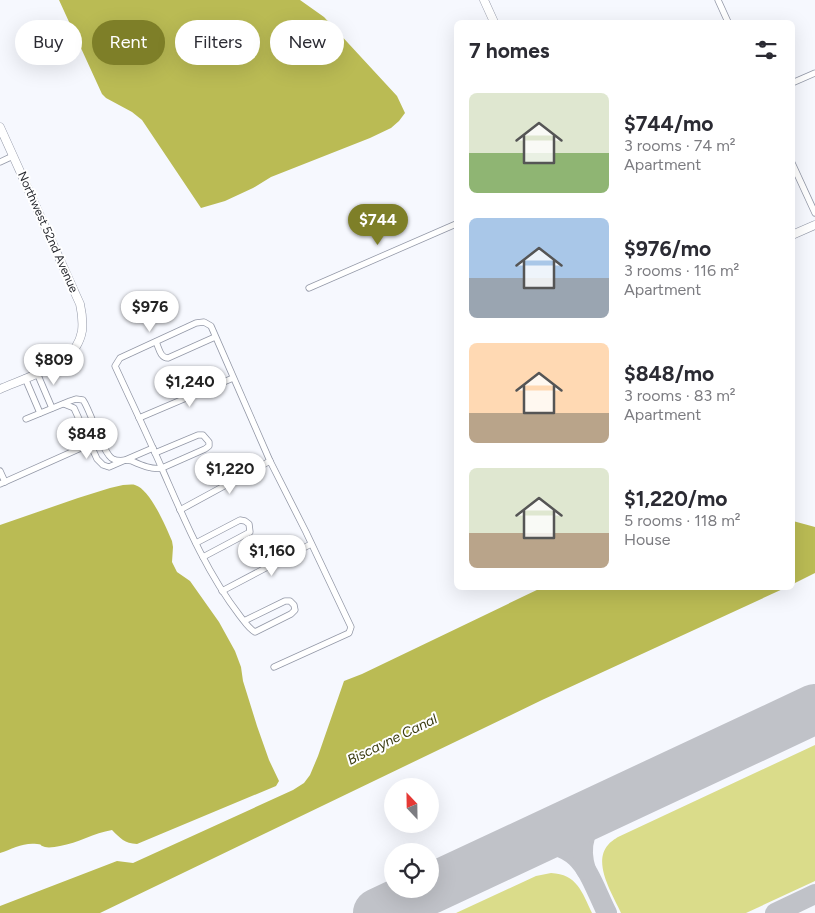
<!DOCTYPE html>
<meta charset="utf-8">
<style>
body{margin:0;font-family:Figtree,sans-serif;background:#f7f7f7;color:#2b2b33;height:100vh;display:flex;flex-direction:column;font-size:19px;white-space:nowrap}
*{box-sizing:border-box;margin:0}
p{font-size:16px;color:#7c7c81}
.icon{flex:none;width:28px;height:28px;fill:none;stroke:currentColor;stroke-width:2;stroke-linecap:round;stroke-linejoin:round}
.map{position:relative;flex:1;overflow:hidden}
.details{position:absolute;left:454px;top:20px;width:341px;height:570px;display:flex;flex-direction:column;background:#fff;border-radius:8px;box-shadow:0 5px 20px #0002}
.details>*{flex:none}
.top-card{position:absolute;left:15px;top:20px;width:364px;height:45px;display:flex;gap:10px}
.needle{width:32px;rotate:338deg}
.controls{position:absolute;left:384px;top:778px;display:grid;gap:10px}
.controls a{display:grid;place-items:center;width:55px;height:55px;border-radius:50%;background:#fff;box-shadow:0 5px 20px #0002;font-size:25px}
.price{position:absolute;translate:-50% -42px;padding:0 11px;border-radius:18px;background:#fff;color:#222;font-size:16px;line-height:32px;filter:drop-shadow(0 1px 2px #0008)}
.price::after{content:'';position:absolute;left:50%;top:30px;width:15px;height:11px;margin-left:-8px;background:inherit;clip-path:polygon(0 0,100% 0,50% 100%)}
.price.active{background:#7e7f28;color:#fff}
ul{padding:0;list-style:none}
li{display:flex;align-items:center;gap:15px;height:125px;padding:0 15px}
li span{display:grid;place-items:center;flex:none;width:140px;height:100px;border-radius:8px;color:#555}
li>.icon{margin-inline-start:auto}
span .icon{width:60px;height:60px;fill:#fffc;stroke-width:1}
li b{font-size:21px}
h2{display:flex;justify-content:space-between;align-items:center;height:60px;padding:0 15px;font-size:21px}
.tag{padding:0 18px;border-radius:22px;background:#fff;box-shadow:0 5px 20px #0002;font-size:18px;line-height:45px}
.tag.active{background:#7e7f28;color:#fff}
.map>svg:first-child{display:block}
</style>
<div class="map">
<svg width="815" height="913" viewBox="0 0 815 913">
<rect width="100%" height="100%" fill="#f6f8fe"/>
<g fill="#dadc8a">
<path d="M 815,745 L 815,881 L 746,913 L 621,913 C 613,895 592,863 608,845 C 610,842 615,839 618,837 Z"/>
<path d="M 551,873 C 577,874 582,892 592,913 L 456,913 L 536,876 Z"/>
</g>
<g fill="#babb54">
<path d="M 59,0 L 300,0 L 324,17 L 397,96 L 405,113 L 399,121 L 391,128 L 370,138 L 271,177 L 253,188 L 225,201 L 201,208 L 142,120 L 132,112 L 106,98 L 102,94 Z"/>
<path d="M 123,485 C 127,485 132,484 135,485 C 150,489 166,527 172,541 L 173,547 L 172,562 L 177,572 L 190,581 L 219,622 L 235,651 L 241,667 L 243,681 L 257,726 L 269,760 L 279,781 L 276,786 L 137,844 C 124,843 121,839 112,830 C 94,833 78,843 60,846 C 55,847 49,848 45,847 C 38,845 44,845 37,844 C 24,842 12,849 0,853 L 0,525 L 78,498 L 110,488 Z"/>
<path d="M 793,521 L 815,527 L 815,573 L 793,584 Z"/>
<path d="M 541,588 L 785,588 L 542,700 L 100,913 L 0,913 L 0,906 L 117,861 L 133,863 L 293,790 L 304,783 L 310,775 L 318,756 L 344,681 L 362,674 Z"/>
</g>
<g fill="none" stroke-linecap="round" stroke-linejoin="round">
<g stroke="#c0c2c8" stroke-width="20">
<path d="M 530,842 C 583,843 587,872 607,913"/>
<path d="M 586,870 C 578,844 586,828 602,808"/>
<path d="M 775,913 L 815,894"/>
</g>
<g stroke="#c0c2c8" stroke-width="50">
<path d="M 430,889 L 815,709"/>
<path d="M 378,913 L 429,889"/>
</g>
<defs>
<g id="minor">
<path d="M 718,0 L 728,22"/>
<path d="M 792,83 L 815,73"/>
<path d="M 0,162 L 13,156"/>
<path d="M 792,163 L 815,213"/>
<path d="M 309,288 L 456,224"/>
<path d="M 156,342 C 159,348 160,358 168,358 L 215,337"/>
<path d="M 37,373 L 52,408"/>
<path d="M 25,378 L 40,413"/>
<path d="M 64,404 L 74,408 L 97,459 L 103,465 L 109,467 L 153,448"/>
<path d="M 139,418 L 233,378"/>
<path d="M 26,419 L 70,401 L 76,399 L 83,400 C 91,411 103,455 113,459 C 118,462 126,459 132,461 C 141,465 152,470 162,468 L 205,449 L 209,446 L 209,442 L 203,435 L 198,435 L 155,453"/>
<path d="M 0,471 L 5,482"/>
<path d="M 0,484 L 101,439"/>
<path d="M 180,510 L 270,461"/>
<path d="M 196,543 L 240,520 L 245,521 L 249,524 L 250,532 L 203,557"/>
<path d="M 222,591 L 311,544"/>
<path d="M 244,621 L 285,601 L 290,601 L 294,605 L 295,610 L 291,614 L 255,632 C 249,629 244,621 240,616 C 206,572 185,521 163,471 C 148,436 131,401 115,366 L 120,358 L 196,323 L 204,322 L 211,326 L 270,461 L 306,532 L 351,627 L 349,633 L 274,667"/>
</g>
<g id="tertiary">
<path d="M 484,0 L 494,22"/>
<path d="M 0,127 L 80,304 C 82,313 83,322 82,331 C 80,342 73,353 63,360 C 48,371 19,381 0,389"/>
<path d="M 792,235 L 815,225"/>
</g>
</defs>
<use href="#minor" stroke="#9398a7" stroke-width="7"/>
<use href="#tertiary" stroke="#9398a7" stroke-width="9"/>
<use href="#minor" stroke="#fff" stroke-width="5.5"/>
<use href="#tertiary" stroke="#fff" stroke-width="8"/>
</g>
<g text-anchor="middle" stroke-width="4" stroke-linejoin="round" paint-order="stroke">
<g font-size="12" fill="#292b31" stroke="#fff">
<text transform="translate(48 232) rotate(66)" y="4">Northwest 52nd Avenue</text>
</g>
<g font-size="14" font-style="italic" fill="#3b3c10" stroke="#fff">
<text transform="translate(392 739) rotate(-26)" y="5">Biscayne Canal</text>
</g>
</g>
</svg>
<div class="controls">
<a><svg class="needle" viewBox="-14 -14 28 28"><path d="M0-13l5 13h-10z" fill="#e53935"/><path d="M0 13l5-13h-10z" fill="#7c7c81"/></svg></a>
<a><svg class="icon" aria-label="locate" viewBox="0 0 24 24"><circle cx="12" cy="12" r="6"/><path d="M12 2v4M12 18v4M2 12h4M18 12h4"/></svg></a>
</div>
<b class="price active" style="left:378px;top:246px">$744</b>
<b class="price" style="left:150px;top:333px">$976</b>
<b class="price" style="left:54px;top:386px">$809</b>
<b class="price" style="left:190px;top:408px">$1,240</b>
<b class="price" style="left:87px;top:460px">$848</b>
<b class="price" style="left:230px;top:495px">$1,220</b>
<b class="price" style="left:272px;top:577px">$1,160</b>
<div class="top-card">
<a class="tag">Buy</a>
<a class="tag active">Rent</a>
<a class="tag">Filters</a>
<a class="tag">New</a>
</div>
<section class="details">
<h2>7 homes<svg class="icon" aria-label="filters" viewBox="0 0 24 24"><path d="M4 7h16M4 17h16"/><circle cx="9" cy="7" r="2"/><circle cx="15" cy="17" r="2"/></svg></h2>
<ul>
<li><span style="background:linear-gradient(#dfe7d0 60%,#8fb573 0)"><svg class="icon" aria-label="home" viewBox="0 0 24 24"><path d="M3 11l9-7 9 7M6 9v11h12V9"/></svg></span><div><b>$744/mo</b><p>3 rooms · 74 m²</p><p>Apartment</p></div></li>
<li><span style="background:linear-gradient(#a9c7e8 60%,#9aa5b1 0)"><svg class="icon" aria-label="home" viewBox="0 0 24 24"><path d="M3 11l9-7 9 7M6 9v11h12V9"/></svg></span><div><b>$976/mo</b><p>3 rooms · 116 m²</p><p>Apartment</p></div></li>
<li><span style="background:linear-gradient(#ffd9b3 70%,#b9a48a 0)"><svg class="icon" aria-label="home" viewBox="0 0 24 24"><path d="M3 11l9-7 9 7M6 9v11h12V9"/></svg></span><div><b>$848/mo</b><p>3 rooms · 83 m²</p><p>Apartment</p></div></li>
<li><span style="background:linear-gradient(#dfe7d0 65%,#b9a48a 0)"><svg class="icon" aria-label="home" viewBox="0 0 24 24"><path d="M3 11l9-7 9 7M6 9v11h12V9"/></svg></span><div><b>$1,220/mo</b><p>5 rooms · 118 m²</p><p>House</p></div></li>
</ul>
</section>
</div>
